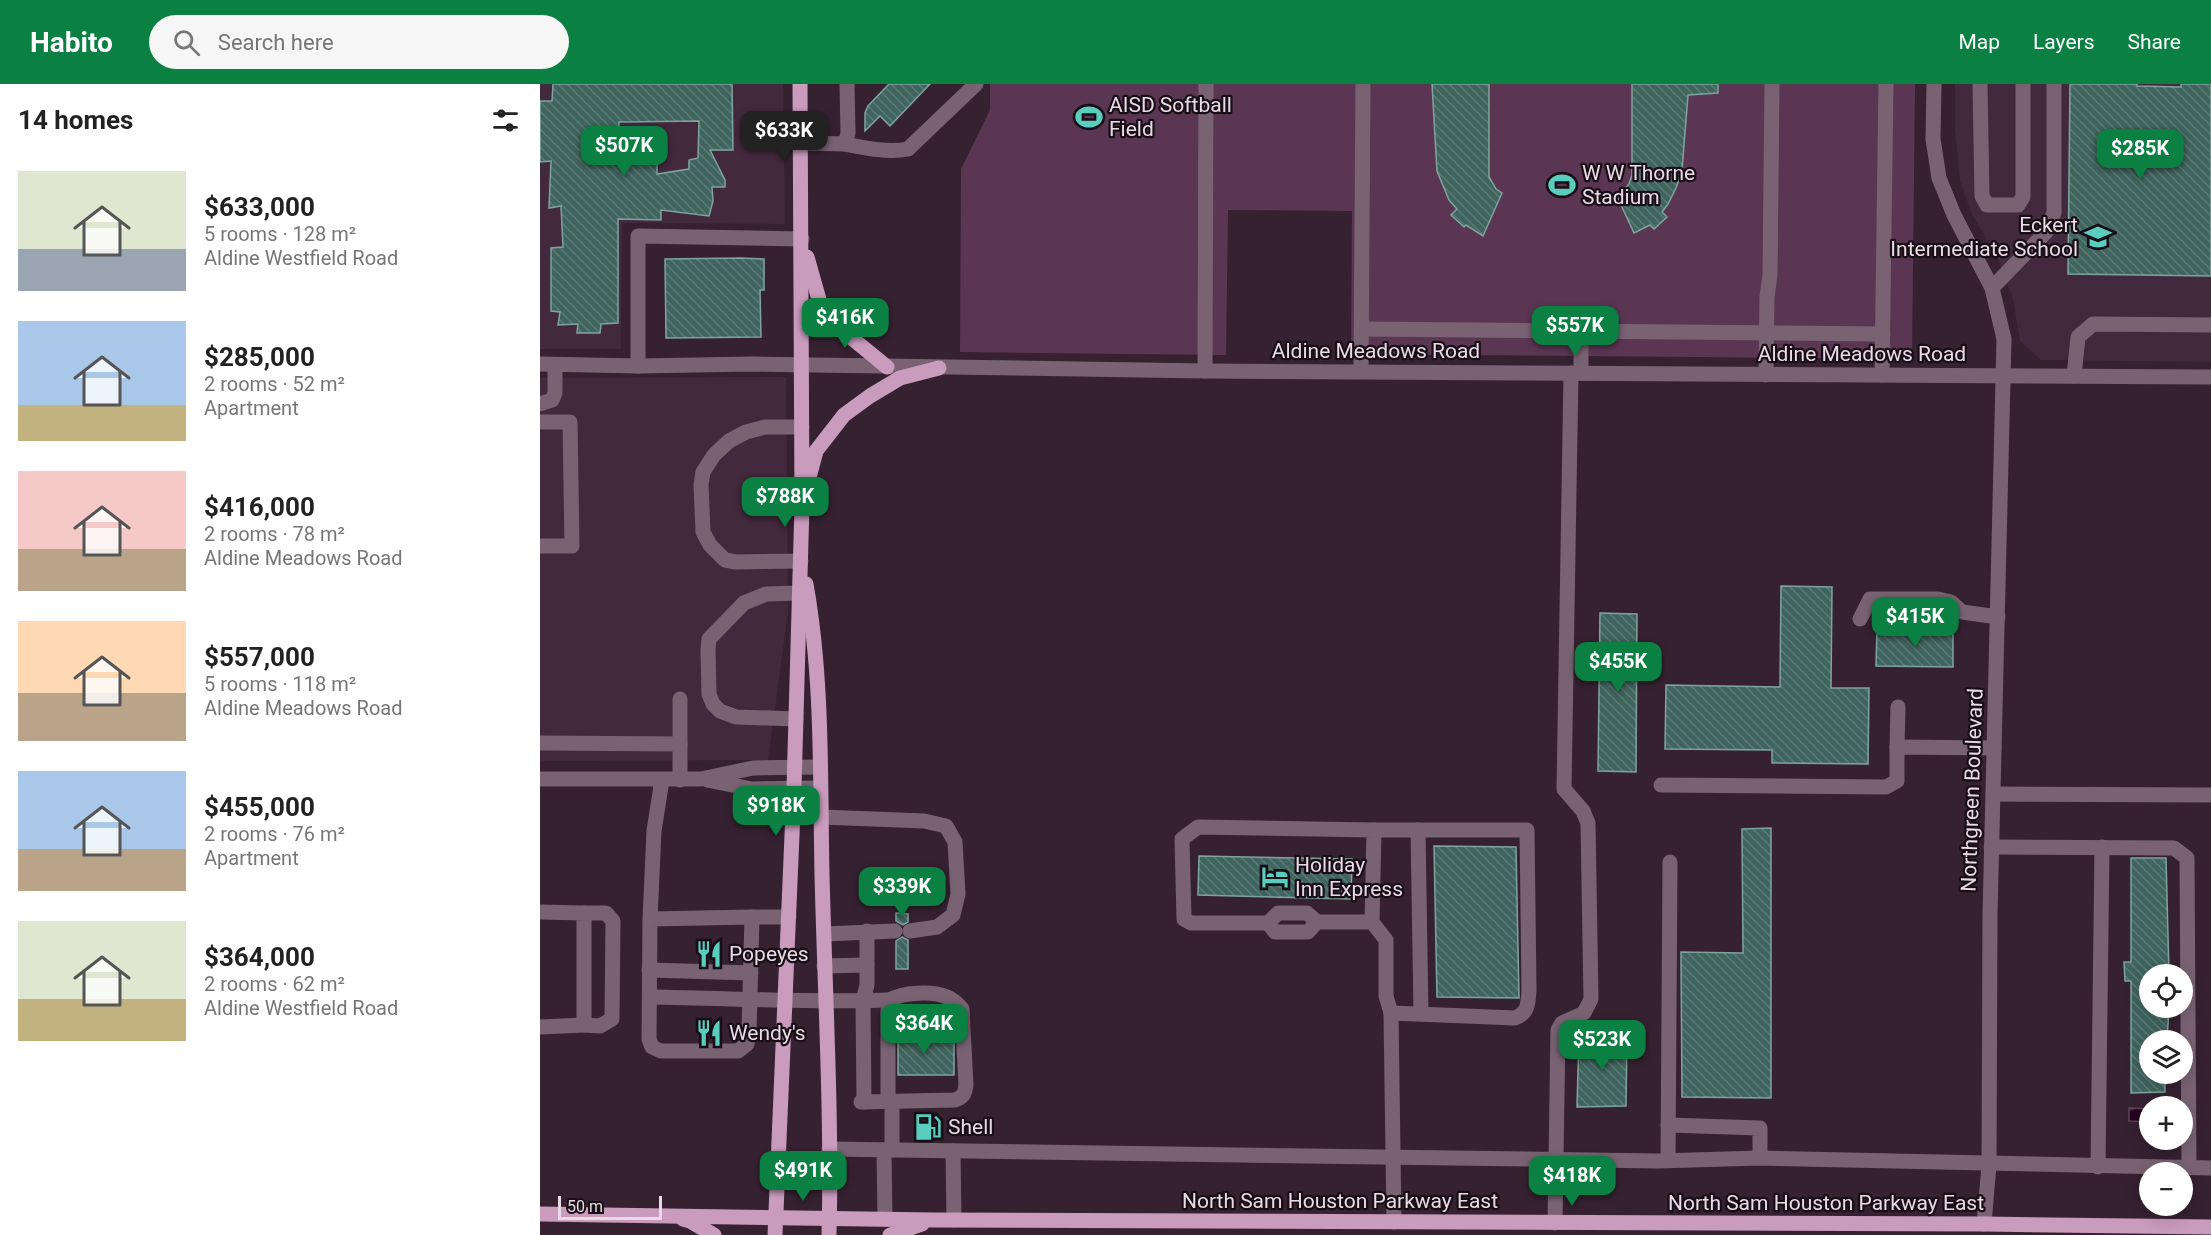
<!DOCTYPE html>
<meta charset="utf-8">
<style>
body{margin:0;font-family:Roboto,sans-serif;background:#f6f6f6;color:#222;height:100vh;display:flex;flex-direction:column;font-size:22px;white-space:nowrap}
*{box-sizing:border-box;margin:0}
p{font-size:20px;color:#767676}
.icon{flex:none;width:33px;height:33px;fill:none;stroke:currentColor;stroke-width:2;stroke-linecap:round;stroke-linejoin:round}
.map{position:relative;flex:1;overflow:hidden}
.side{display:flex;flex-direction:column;background:#fff;width:540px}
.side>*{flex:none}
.controls{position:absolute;left:1599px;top:880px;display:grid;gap:12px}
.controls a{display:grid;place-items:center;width:54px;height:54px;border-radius:50%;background:#fff;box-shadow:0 3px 15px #0003;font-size:30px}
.scale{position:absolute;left:18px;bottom:15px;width:104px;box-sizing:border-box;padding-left:6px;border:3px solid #e9dae5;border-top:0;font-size:16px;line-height:21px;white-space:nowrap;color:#e9dae5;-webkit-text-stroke:4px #180e16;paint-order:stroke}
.price{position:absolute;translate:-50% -51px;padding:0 14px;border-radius:12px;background:#0b8043;color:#fff;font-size:20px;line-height:39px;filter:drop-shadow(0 2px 3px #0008)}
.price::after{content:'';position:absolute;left:50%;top:36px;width:18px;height:14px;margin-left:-9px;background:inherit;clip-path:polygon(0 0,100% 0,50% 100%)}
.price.current{background:#222;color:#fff}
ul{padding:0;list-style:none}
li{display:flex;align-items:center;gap:18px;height:150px;padding:0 18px}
li span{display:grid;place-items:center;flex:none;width:168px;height:120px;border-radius:0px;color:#555}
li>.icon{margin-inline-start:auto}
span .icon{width:72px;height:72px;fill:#fffc;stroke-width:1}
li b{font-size:26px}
h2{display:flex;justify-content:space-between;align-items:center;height:72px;padding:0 18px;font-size:26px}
header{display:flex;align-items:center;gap:36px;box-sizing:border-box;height:84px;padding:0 30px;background:#0b8043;color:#fff}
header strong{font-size:28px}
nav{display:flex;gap:33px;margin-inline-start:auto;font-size:21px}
.search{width:420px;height:54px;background:#f6f6f6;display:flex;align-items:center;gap:15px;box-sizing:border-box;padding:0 21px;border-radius:33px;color:#767676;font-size:22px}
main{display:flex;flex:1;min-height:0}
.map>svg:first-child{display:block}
</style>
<header>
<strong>Habito</strong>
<div class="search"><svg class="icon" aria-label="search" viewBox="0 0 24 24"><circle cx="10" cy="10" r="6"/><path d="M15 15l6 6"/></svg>Search here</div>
<nav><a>Map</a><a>Layers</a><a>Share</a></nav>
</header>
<main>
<section class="side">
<h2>14 homes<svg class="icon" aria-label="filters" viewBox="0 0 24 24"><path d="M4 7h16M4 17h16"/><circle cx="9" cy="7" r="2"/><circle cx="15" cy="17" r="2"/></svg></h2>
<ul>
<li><span style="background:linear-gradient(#dfe7d0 65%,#9aa5b1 0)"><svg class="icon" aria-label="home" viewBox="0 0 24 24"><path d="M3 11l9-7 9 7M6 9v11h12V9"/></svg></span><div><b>$633,000</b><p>5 rooms · 128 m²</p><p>Aldine Westfield Road</p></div></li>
<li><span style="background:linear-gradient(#a9c7e8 70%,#c2b280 0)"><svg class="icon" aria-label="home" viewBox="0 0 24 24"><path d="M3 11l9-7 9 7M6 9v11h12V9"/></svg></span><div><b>$285,000</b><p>2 rooms · 52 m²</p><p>Apartment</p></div></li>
<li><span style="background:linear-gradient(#f6c9c9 65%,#b9a48a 0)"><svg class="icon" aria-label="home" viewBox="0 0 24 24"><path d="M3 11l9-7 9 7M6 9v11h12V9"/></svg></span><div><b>$416,000</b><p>2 rooms · 78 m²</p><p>Aldine Meadows Road</p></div></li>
<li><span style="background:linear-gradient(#ffd9b3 60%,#b9a48a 0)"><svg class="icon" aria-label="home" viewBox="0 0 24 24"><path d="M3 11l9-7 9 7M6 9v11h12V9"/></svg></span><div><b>$557,000</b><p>5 rooms · 118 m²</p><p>Aldine Meadows Road</p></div></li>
<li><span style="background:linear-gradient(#a9c7e8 65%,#b9a48a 0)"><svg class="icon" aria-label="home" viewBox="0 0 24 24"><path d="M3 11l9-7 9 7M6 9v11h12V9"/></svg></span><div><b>$455,000</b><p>2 rooms · 76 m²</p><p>Apartment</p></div></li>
<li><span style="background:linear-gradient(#dfe7d0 65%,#c2b280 0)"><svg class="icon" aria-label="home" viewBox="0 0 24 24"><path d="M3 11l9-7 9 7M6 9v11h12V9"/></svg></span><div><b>$364,000</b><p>2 rooms · 62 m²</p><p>Aldine Westfield Road</p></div></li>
</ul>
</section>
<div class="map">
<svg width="1671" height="1151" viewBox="0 0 1671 1151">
<defs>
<pattern id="water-ripples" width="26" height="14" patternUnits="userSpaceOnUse" patternTransform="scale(1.5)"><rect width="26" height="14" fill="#260020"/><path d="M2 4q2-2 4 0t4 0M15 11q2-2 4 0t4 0" fill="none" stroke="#462540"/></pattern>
<pattern id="building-back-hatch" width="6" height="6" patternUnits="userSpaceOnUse" patternTransform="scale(1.5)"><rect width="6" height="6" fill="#40645e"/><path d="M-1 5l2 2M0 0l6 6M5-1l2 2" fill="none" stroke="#5c7a75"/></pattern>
</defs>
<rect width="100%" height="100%" fill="#362131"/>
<g fill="#43293d">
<path d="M 0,0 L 243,0 L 245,140 L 82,139 L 81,265 L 0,265 Z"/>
<path d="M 1415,0 L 1671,0 L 1671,278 L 1501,276 L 1480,257 L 1473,215 L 1458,175 L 1432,130 L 1420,97 L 1415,46 Z"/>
<path d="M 246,293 L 248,528 L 228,676 L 0,677 L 0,294 Z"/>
</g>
<path fill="#5b3653" d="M 450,0 L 1375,0 L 1372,275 L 811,270 L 812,127 L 688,126 L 686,271 L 420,268 L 421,85 L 450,26 Z"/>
<path fill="url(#water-ripples)" stroke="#60415b" stroke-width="1.5" d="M 1589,1024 L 1609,1025 L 1609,1038 L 1589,1037 Z"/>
<g fill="url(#building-back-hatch)" stroke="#7fa49e" stroke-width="1.5" fill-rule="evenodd">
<path d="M 13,0 L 192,0 L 193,66 L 170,66 L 185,96 L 185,103 L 172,103 L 173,117 L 169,132 L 121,126 L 121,136 L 78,135 L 78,239 L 61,240 L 60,249 L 37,249 L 38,240 L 18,241 L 20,228 L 11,227 L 11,164 L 23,163 L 21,122 L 9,124 L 11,77 L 0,78 L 0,17 L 12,17 ZM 159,37 L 158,74 L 149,76 L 149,85 L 117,90 L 117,68 L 79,67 L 79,38 Z"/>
<path d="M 349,0 L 390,0 L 350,42 L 340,32 L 325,47 L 325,29 L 328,22 Z"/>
<path d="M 892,0 L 949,0 L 949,93 L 956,105 L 962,109 L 943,152 L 926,141 L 924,143 L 911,131 L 917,125 L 909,116 L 897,87 Z"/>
<path d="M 1092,0 L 1178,0 L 1178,9 L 1148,11 L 1142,86 L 1136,104 L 1128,120 L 1122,128 L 1127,133 L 1114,145 L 1110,141 L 1094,149 L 1076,110 L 1084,106 L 1089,100 L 1092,91 Z"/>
<path d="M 1530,0 L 1597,0 L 1597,2 L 1641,3 L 1641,0 L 1671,0 L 1671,192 L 1528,190 Z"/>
<path d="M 201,174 L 224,175 L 224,206 L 220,206 L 221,253 L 126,254 L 125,175 Z"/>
<path d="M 1241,502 L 1292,503 L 1291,604 L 1329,604 L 1328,680 L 1232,679 L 1232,666 L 1125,665 L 1126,601 L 1240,603 Z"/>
<path d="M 1060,529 L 1097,530 L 1096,688 L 1058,687 Z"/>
<path d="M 1337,544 L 1413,545 L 1413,583 L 1336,582 Z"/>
<path d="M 1231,744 L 1231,1014 L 1142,1013 L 1141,868 L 1203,869 L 1202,745 Z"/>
<path d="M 894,762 L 976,763 L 979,914 L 897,913 Z"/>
<path d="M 659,772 L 812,775 L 811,815 L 658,811 Z"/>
<path d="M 1591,774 L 1626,774 L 1629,891 L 1610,891 L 1610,924 L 1629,924 L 1627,957 L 1610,957 L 1610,990 L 1625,990 L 1625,1008 L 1591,1009 L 1591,897 L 1585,897 L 1584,878 L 1591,878 Z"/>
<path d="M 356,829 L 368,830 L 368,838 L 363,841 L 356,837 Z"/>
<path d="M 362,853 L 368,856 L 368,885 L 356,885 L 356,857 Z"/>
<path d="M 358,946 L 380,946 L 381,956 L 414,956 L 414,991 L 358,991 Z"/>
<path d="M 1039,950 L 1087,951 L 1086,1022 L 1037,1023 Z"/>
</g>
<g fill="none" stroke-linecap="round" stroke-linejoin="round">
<g stroke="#796373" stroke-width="15">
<path d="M 1394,0 L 1393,55 L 1399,94 L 1414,131 L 1452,204 L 1464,255 L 1450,831 L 1449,1081 L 1444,1140"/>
<path d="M 1440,0 L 1442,112 L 1447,121 L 1478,121 L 1483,113 L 1483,0"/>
<path d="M 261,59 L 305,60 L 308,49 L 307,0"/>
<path d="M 305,60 C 325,64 348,69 368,65 L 436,0"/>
<path d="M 1452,204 L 1506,148 L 1514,129 L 1514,0"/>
<path d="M 822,245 L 1343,250"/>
<path d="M 0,280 L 98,282 L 213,280 L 665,287 L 1671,293"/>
<path d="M 98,282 L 98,152 L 262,155"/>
<path d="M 665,287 L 666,0"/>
<path d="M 821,287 L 823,0"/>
<path d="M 1041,289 L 1041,247"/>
<path d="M 1226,291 L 1227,213 L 1230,191 L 1232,0"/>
<path d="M 1342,291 L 1346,0"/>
<path d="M 1534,292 L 1538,253 L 1553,240 L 1671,241"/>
<path d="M 0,320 L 12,316 L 15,309 L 15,281"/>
<path d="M 0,338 L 30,338 L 32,462 L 0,462"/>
<path d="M 261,477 L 196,478 L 185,476 L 170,461 L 163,448 L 161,401 L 163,388 L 174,371 L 189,357 L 206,348 L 225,343 L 262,343"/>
<path d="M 1320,535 L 1330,515 L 1398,515 L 1411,518 L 1422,528 L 1458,533"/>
<path d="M 140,615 L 140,696"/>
<path d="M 256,635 L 196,633 L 180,627 L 173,620 L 169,610 L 168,566 L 169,555 L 204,519 L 226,510 L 260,509"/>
<path d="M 0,659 L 140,660"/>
<path d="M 1357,663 L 1358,623"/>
<path d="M 0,695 L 161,695 L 213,684 L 280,683"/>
<path d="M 167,696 L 212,705 L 280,704"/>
<path d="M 1121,701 L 1346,703 L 1357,697 L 1357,663 L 1454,664"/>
<path d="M 1453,710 L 1671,711"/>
<path d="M 281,733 L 384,737 L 406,742 L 415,758 L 418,810 L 413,831 L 397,843 L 370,847"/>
<path d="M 834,746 L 878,746"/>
<path d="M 1451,763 L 1634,764 L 1647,774 L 1649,1084"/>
<path d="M 0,828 L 44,829 L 44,941 L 0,943"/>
<path d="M 44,829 L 66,829 L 73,837 L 72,935 L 60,942 L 44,941"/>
<path d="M 212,833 L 249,833"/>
<path d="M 110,835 L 212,833 L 209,948 L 207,960 L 198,967 L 121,967 L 112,963 L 109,955 L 110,835 L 114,747 L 122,696"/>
<path d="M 832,838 L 834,746 L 658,743 L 642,755 L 644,835 L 651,839 L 728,839 L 738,829 L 767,829 L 777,838 L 832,838 L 846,856 L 846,912 L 851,929"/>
<path d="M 728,839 L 735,848 L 768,848 L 777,838"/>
<path d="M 284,850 L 355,847"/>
<path d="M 284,882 L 327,881"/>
<path d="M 109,886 L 211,889"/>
<path d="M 110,913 C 190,914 270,919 350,916"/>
<path d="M 321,1018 L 415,1016 C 423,1013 425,1010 426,1001 L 422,925 C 418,920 414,916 407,913 C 392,907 363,908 350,916 L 348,927 L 348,1018"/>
<path d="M 324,1018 L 323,917 L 327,901 L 327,847"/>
<path d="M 352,1018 L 352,1066"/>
<path d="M 1128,1041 L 1220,1044 L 1220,1074"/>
<path d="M 289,1065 L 1118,1077 L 1220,1074 L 1671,1084"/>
<path d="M 344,1066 L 345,1135"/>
<path d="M 413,1067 L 414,1136"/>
<path d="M 1128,1076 L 1130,778"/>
<path d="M 1558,1083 L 1562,763"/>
<path d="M 854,1138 L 851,929 L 975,934 C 989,929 988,918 989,906 L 987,746 L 878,746 L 881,930"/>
<path d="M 1015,1139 L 1018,946 L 1022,939 L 1044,929 L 1051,915 L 1048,739 L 1043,727 L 1024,705 L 1031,289"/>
</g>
<g stroke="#c99bbd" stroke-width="15">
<path d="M 267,173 L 280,219 L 297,242 L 347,283"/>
<path d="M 267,401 L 276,367 L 304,331 L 330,312 L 360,294 L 399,284"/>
<path d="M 266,500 C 283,595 280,694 282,791 C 285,911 292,1031 289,1151"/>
<path d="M 0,1130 L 394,1136 L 1444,1140 L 1671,1143"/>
<path d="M 143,1135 L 150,1137 L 174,1151"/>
<path d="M 235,1151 L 254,704 L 262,421 L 260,0"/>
<path d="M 350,1151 L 382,1140"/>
</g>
</g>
<defs>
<symbol id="stadium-bare" viewBox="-9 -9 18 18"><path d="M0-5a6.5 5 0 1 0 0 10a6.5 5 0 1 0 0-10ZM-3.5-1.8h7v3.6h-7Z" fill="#59cebe" stroke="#180e16" stroke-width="2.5" paint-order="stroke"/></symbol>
<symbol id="school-bare" viewBox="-9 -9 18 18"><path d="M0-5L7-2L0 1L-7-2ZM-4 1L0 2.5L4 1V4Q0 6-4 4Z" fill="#59cebe" stroke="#180e16" stroke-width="2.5" paint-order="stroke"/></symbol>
<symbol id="hotel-bare" viewBox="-9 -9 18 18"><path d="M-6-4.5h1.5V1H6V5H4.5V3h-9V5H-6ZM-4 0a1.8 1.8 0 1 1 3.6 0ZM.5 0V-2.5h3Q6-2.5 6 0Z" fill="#59cebe" stroke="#180e16" stroke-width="2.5" paint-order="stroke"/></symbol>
<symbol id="restaurant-bare" viewBox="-9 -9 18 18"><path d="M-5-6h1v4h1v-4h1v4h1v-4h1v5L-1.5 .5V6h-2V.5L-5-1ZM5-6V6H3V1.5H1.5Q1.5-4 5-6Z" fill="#59cebe" stroke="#180e16" stroke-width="2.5" paint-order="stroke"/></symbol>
<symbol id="fuel-bare" viewBox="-9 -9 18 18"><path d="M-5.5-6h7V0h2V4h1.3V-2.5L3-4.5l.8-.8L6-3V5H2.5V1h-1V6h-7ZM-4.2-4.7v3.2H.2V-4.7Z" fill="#59cebe" stroke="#180e16" stroke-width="2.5" paint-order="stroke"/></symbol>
</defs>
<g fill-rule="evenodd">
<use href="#stadium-bare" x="530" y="14" width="38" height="38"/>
<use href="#stadium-bare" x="1003" y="82" width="38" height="38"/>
<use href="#school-bare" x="1539" y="134" width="38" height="38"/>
<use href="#hotel-bare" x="716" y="774" width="38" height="38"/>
<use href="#restaurant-bare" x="150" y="851" width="38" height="38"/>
<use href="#restaurant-bare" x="150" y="930" width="38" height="38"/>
<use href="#fuel-bare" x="369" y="1024" width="38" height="38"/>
</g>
<g text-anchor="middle" stroke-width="4.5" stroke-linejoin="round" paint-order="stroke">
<g font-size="21" fill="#e9dae5" stroke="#180e16" text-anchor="start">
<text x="569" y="28">AISD Softball<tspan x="569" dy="24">Field</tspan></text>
<text x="1042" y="96">W W Thorne<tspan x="1042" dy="24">Stadium</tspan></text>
<text x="1538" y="148" text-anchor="end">Eckert<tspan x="1538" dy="24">Intermediate School</tspan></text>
<text x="755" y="788">Holiday<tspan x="755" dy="24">Inn Express</tspan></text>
<text x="189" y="877">Popeyes</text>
<text x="189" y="956">Wendy's</text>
<text x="408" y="1050">Shell</text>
</g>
<g font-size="21" fill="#e9dae5" stroke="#180e16">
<text x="836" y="274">Aldine Meadows Road</text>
<text x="1322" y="277">Aldine Meadows Road</text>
<text transform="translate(1432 706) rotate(-88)" y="7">Northgreen Boulevard</text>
<text x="800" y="1124">North Sam Houston Parkway East</text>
<text x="1286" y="1126">North Sam Houston Parkway East</text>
</g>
</g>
</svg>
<div class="controls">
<a><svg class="icon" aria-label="locate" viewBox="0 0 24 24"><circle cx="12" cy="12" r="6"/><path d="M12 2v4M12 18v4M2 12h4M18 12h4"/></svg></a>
<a><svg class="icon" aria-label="layers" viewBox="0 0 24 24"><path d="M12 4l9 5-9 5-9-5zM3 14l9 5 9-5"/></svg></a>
<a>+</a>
<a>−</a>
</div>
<div class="scale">50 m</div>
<b class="price current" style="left:244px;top:78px">$633K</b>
<b class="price" style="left:84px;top:93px">$507K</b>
<b class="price" style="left:1600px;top:96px">$285K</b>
<b class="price" style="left:305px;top:265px">$416K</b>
<b class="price" style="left:1035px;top:273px">$557K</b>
<b class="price" style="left:245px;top:444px">$788K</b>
<b class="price" style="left:1375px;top:564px">$415K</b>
<b class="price" style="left:1078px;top:609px">$455K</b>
<b class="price" style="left:236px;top:753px">$918K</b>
<b class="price" style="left:362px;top:834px">$339K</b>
<b class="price" style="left:384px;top:971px">$364K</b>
<b class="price" style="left:1062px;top:987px">$523K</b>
<b class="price" style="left:263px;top:1118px">$491K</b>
<b class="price" style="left:1032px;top:1123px">$418K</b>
</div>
</main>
